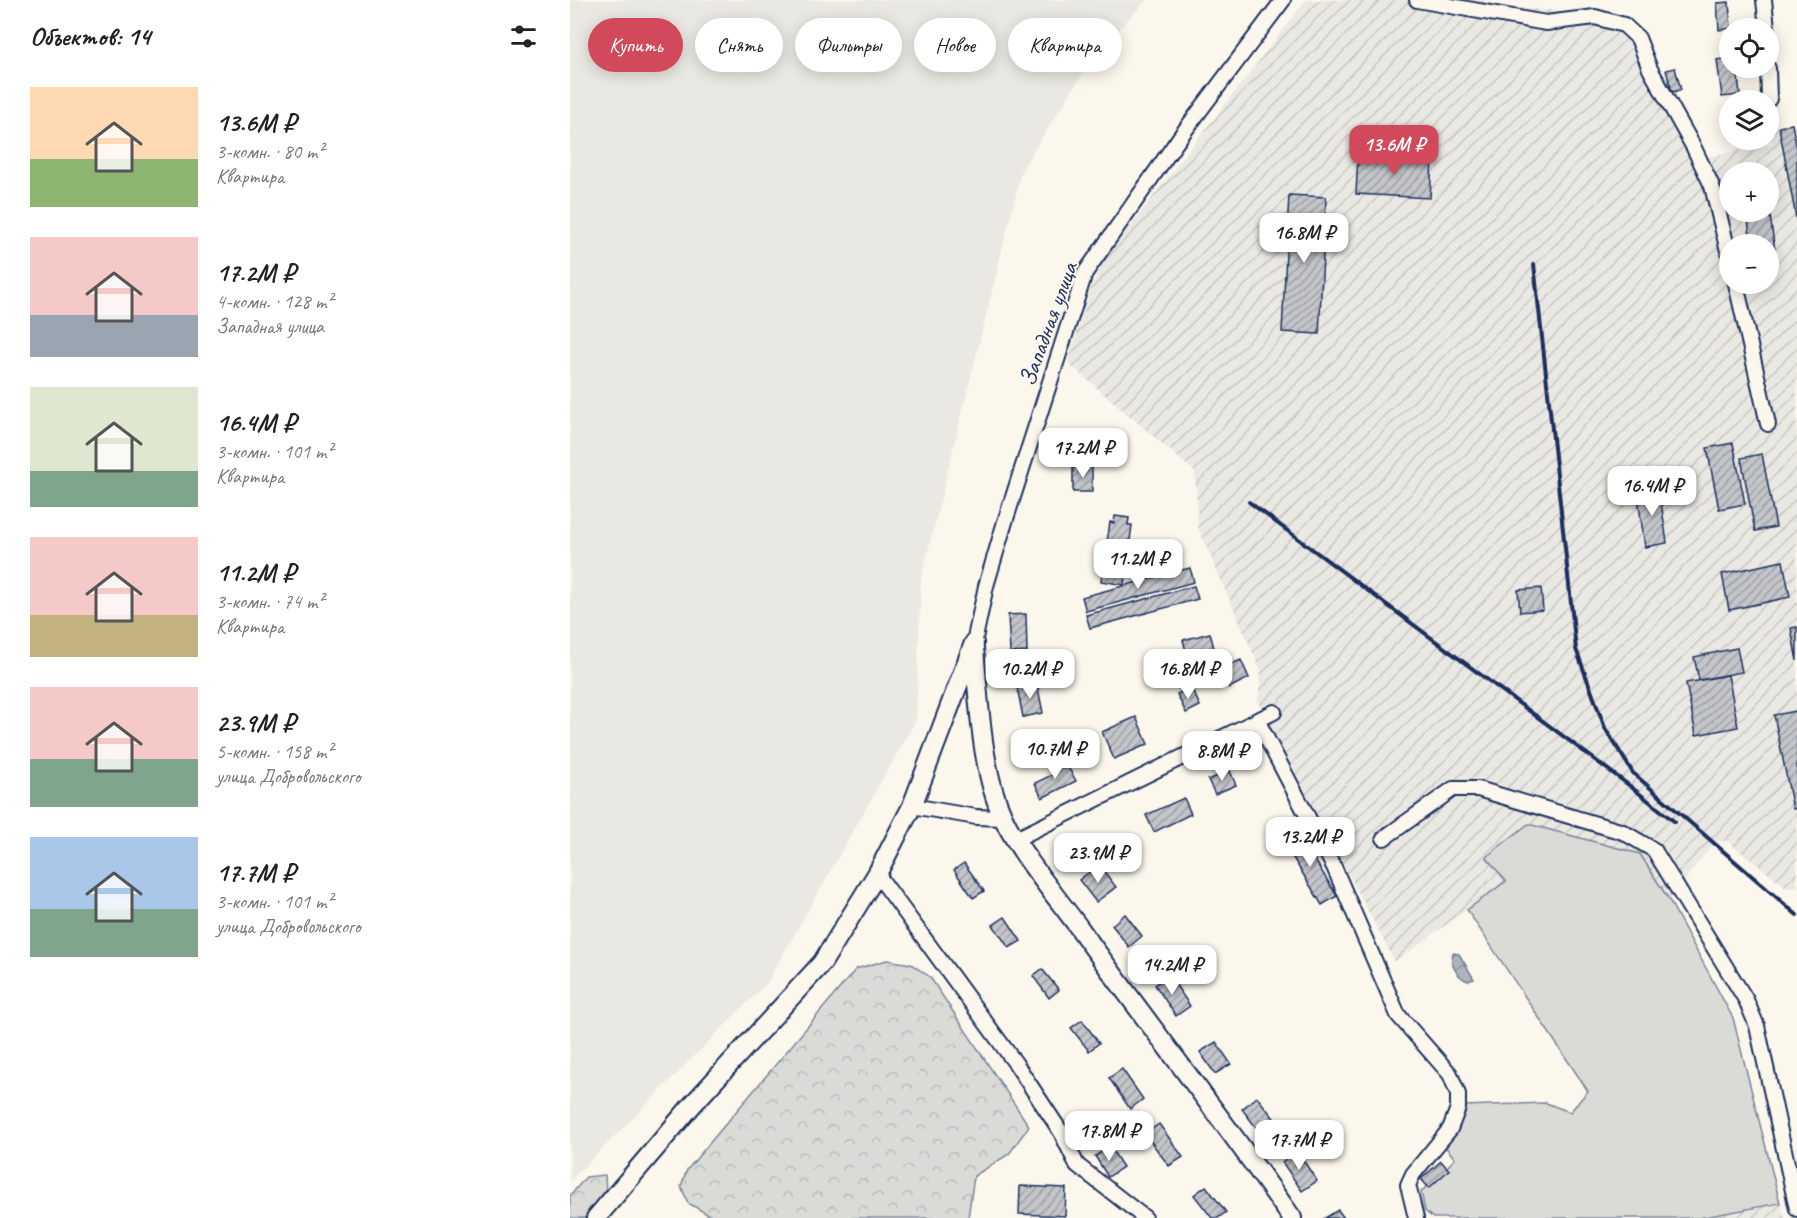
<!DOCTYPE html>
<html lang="ru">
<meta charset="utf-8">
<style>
body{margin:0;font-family:Caveat,sans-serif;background:#f2f2f2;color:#222;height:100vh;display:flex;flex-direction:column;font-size:22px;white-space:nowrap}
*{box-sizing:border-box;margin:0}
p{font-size:20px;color:#767676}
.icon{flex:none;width:33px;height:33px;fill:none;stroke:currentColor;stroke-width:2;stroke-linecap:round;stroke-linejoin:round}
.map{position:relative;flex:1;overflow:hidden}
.sheet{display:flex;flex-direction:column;background:#fff;width:570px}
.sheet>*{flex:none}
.guide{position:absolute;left:18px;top:18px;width:570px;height:54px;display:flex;gap:12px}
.controls{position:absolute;left:1149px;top:18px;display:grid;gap:12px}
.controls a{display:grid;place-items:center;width:60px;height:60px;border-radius:50%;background:#fff;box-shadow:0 3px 15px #0003;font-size:30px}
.price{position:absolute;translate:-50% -51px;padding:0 14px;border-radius:12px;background:#fff;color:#222;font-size:20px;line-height:39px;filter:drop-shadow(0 2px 3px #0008)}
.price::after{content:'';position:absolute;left:50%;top:36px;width:18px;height:14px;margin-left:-9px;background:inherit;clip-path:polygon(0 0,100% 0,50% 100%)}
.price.on{background:#d1495b;color:#fff}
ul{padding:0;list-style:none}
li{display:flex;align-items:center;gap:18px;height:150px;padding:0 30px}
li span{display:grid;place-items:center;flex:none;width:168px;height:120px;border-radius:0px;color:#555}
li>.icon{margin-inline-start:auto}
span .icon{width:72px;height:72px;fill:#fffc;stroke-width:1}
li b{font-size:26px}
h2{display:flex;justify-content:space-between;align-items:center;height:72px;padding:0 30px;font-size:26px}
.chip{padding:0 21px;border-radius:27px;background:#fff;box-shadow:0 3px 15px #0003;font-size:21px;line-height:54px}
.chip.on{background:#d1495b;color:#fff}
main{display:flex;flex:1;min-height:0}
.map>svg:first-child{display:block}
</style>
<main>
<section class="sheet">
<h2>Объектов: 14<svg class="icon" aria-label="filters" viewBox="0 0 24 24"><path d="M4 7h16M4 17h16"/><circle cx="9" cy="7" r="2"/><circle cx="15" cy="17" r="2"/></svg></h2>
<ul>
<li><span style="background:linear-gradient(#ffd9b3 60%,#8fb573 0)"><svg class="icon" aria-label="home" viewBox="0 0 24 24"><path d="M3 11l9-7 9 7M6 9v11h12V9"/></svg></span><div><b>13.6M ₽</b><p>3-комн. · 80 m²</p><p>Квартира</p></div></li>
<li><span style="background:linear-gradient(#f6c9c9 65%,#9aa5b1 0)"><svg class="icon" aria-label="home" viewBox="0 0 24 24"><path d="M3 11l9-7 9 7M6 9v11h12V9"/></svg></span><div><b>17.2M ₽</b><p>4-комн. · 128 m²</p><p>Западная улица</p></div></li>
<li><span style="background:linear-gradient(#dfe7d0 70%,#7fa58c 0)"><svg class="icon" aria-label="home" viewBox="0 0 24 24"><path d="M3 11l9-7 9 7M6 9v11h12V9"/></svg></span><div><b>16.4M ₽</b><p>3-комн. · 101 m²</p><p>Квартира</p></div></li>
<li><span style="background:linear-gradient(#f6c9c9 65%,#c2b280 0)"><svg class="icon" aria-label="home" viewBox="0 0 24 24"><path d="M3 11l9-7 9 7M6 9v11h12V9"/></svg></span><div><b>11.2M ₽</b><p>3-комн. · 74 m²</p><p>Квартира</p></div></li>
<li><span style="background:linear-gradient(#f6c9c9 60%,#7fa58c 0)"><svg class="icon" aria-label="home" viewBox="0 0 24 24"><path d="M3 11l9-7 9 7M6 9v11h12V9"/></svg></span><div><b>23.9M ₽</b><p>5-комн. · 158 m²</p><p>улица Добровольского</p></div></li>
<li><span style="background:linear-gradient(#a9c7e8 60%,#7fa58c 0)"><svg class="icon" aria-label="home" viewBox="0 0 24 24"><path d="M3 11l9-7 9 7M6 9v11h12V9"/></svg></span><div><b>17.7M ₽</b><p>3-комн. · 101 m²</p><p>улица Добровольского</p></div></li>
</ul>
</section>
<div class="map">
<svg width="1227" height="1218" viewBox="0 0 1227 1218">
<defs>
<pattern id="industrial-furrows" width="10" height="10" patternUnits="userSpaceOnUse" patternTransform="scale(1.5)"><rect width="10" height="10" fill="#eae8e2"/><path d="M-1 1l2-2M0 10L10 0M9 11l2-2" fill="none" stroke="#c8c7c4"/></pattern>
<pattern id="forest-crowns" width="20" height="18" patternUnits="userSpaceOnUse" patternTransform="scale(1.5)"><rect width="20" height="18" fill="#dadad7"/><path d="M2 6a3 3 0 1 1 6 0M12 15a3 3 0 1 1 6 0" fill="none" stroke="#babbbb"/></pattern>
<pattern id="water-waves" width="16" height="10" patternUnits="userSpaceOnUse" patternTransform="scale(1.5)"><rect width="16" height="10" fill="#afb3bb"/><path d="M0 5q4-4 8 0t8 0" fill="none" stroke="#8e929b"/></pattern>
<pattern id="building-hatch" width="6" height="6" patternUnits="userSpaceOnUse" patternTransform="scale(1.5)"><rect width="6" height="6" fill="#c3c5c9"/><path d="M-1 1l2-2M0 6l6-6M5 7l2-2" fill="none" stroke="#9ea0a6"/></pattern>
</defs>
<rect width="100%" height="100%" fill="#fbf7ec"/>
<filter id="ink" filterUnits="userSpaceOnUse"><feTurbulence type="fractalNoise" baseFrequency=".0167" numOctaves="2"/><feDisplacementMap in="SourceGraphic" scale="12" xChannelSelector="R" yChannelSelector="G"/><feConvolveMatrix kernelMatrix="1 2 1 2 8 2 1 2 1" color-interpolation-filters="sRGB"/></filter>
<g filter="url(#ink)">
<path fill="#eae8e2" d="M 0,0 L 577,0 L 526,53 L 452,169 L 351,579 L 346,720 L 197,983 L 0,1181 Z"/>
<g fill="url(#industrial-furrows)" fill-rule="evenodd">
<path d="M 736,0 L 910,0 L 937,7 L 1047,16 L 1058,22 L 1084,60 L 1136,157 L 1202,144 L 1200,130 L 1222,124 L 1227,149 L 1227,887 L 1217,888 L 1157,841 L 1145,841 L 1099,900 L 1070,854 L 936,881 L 825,962 L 688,702 L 691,671 L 628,528 L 625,472 L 498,363 L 519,292 L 533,261 ZM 1160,172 L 1198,172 L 1198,212 L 1160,212 ZM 1160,244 L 1198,244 L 1198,284 L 1160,284 Z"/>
<path d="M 1210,1203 L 1215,1218 L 1129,1218 Z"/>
</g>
<g fill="url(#forest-crowns)" stroke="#7a849a" stroke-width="1.5">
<path d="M 317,960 L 341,964 L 360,977 L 459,1126 L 439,1154 L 404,1176 L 398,1218 L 144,1218 L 118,1203 L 111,1186 L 117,1170 L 286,969 Z"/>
<path d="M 35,1175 L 36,1193 L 17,1218 L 0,1218 L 0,1196 L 16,1177 Z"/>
</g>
<path fill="#dadad7" stroke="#7a849a" stroke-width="1.5" d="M 958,824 L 1070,854 L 1099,900 L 1163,1018 L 1210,1203 L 1129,1218 L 863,1218 L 855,1211 L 851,1192 L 885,1159 L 874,1145 L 894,1106 L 976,1103 L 1000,1112 L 1018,1091 L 897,910 L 936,881 L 916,857 Z"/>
<path fill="url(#water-waves)" stroke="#747e96" stroke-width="1.5" d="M 883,953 L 889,954 L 904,979 L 898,981 C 887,977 879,964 883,953 Z"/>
<g fill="url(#building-hatch)" stroke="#1b2f5e" stroke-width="1.5">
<path d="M 1159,2 L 1161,28 L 1149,30 L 1147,3 Z"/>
<path d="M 1160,58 L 1160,68 L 1167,68 L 1170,95 L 1152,97 L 1147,60 Z"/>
<path d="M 1105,68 L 1111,90 L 1102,92 L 1096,70 Z"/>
<path d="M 1222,124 L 1227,149 L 1227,223 L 1209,127 Z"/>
<path d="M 788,155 L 862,159 L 860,198 L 786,194 Z"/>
<path d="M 719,195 L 756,197 L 749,334 L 712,332 Z"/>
<path d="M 1198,202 L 1206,258 L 1198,259 L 1198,244 L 1181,244 L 1177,212 L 1198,212 Z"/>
<path d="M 1163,443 L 1175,504 L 1149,509 L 1137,448 Z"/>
<path d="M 1192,454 L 1206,527 L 1185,531 L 1171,458 Z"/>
<path d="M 522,466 L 522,492 L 503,492 L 503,467 Z"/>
<path d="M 1089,488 L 1097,543 L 1075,547 L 1067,491 Z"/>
<path d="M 545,516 L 559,518 L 558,525 L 562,525 L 554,585 L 531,581 L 540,522 L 544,523 Z"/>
<path d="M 1213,561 L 1220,597 L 1159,610 L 1152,574 Z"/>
<path d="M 620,568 L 624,582 L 516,611 L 512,597 Z"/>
<path d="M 624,586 L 628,599 L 520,628 L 516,615 Z"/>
<path d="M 971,588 L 973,610 L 950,612 L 948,590 Z"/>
<path d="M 456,614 L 457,652 L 440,653 L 438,615 Z"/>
<path d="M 1227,627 L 1227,661 L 1221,628 Z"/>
<path d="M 640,633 L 644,648 L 617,655 L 613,640 Z"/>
<path d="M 1167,648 L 1172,672 L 1129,680 L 1124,657 Z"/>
<path d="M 671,660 L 679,678 L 659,688 L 650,669 Z"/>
<path d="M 1158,675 L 1168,727 L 1126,735 L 1116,683 Z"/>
<path d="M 467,683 L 473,713 L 453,717 L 447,687 Z"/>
<path d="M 621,687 L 630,706 L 616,713 L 607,694 Z"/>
<path d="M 1227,711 L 1227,808 L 1223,809 L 1204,715 Z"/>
<path d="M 566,717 L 578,744 L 544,759 L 532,732 Z"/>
<path d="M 490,760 L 494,769 L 498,767 L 506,781 L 472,798 L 465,783 L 484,774 L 480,765 Z"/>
<path d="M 660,771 L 666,785 L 645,794 L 638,780 Z"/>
<path d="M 614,798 L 621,814 L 584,832 L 576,815 Z"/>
<path d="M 727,831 L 767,896 L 752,905 L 712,840 Z"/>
<path d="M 394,863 L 414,891 L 403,898 L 384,870 Z"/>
<path d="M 529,865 L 546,887 L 526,902 L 509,880 Z"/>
<path d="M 555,914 L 572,936 L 559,947 L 542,925 Z"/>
<path d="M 435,917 L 451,941 L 439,948 L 423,925 Z"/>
<path d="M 472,969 L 489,990 L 479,998 L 463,976 Z"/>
<path d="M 599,975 L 620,1006 L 606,1016 L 585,985 Z"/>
<path d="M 512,1020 L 529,1043 L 519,1051 L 501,1028 Z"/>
<path d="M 646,1042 L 661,1064 L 645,1074 L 630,1052 Z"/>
<path d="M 552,1069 L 573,1099 L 560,1109 L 539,1078 Z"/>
<path d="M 687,1097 L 707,1122 L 691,1134 L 672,1109 Z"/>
<path d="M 589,1124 L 613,1157 L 599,1166 L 575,1134 Z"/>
<path d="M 540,1147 L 553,1167 L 538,1177 L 525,1156 Z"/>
<path d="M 727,1151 L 747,1181 L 732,1191 L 712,1162 Z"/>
<path d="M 871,1161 L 879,1170 L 859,1188 L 851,1179 Z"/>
<path d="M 450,1186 L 496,1188 L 495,1216 L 449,1214 Z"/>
<path d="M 636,1186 L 656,1212 L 648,1218 L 642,1218 L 624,1195 Z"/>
<path d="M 768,1210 L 774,1218 L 755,1218 Z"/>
</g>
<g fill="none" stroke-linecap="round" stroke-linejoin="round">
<defs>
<g id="street">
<path d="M 847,0 L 976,23 L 1025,17 L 1054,25 L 1068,38 L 1080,69 L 1123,146 L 1142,186 L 1160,259"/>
<path d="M 1194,0 L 1197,28"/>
<path d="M 1198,68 L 1199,99"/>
<path d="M 1166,284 L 1198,424"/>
<path d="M 404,643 L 416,586 L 434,525 L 515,273 L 610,137 L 713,0"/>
<path d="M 687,720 L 764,867 L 828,1015 L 880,1074 L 888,1094 L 888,1108 L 880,1129 L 843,1174 L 838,1185 L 846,1218"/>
<path d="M 342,806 L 406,817 L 433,818"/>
<path d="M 814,838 L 883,789 L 908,789 L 1053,832 L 1084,850 L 1176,1000 L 1187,1026 L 1227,1209"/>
<path d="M 446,839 L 704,712"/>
<path d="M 307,874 L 446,1064 L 491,1132 L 507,1165 L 575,1218"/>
</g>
<g id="secondary">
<path d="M 404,648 C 409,700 411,770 433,817 C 450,854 486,896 510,929 C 580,1027 654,1120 722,1218"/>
<path d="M 26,1218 L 123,1104 L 252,963 L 307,874 L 342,806 L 404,643"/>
</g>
</defs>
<use href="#street" stroke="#1b2f5e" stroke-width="18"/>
<use href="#secondary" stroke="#1b2f5e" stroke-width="22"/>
<use href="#street" stroke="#fbf7ec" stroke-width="14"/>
<use href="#secondary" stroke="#fbf7ec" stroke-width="18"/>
<g stroke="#1b2f5e" stroke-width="4">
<path d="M 964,264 L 1006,649 L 1035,728 L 1063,773 L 1227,915"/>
<path d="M 679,502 L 1060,786 L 1105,822"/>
</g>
</g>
</g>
<g text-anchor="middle" stroke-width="4.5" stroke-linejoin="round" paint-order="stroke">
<g font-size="24" fill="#1b2f5e" stroke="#fbf7ec">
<text transform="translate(478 324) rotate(-70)" y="8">Западная улица</text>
</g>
</g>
</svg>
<div class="controls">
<a><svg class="icon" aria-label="locate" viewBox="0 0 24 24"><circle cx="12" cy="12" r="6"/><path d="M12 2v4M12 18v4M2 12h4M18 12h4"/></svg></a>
<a><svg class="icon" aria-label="layers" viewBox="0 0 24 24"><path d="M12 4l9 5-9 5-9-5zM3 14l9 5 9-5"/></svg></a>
<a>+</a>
<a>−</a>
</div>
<b class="price on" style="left:824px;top:176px">13.6M ₽</b>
<b class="price" style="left:734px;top:264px">16.8M ₽</b>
<b class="price" style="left:513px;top:479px">17.2M ₽</b>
<b class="price" style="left:1082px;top:517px">16.4M ₽</b>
<b class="price" style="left:568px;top:590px">11.2M ₽</b>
<b class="price" style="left:460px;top:700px">10.2M ₽</b>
<b class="price" style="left:618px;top:700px">16.8M ₽</b>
<b class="price" style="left:485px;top:780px">10.7M ₽</b>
<b class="price" style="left:652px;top:782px">8.8M ₽</b>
<b class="price" style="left:740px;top:868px">13.2M ₽</b>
<b class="price" style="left:528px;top:884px">23.9M ₽</b>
<b class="price" style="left:602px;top:996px">14.2M ₽</b>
<b class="price" style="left:539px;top:1162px">17.8M ₽</b>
<b class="price" style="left:729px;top:1171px">17.7M ₽</b>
<div class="guide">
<a class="chip on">Купить</a>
<a class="chip">Снять</a>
<a class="chip">Фильтры</a>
<a class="chip">Новое</a>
<a class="chip">Квартира</a>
</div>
</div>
</main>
